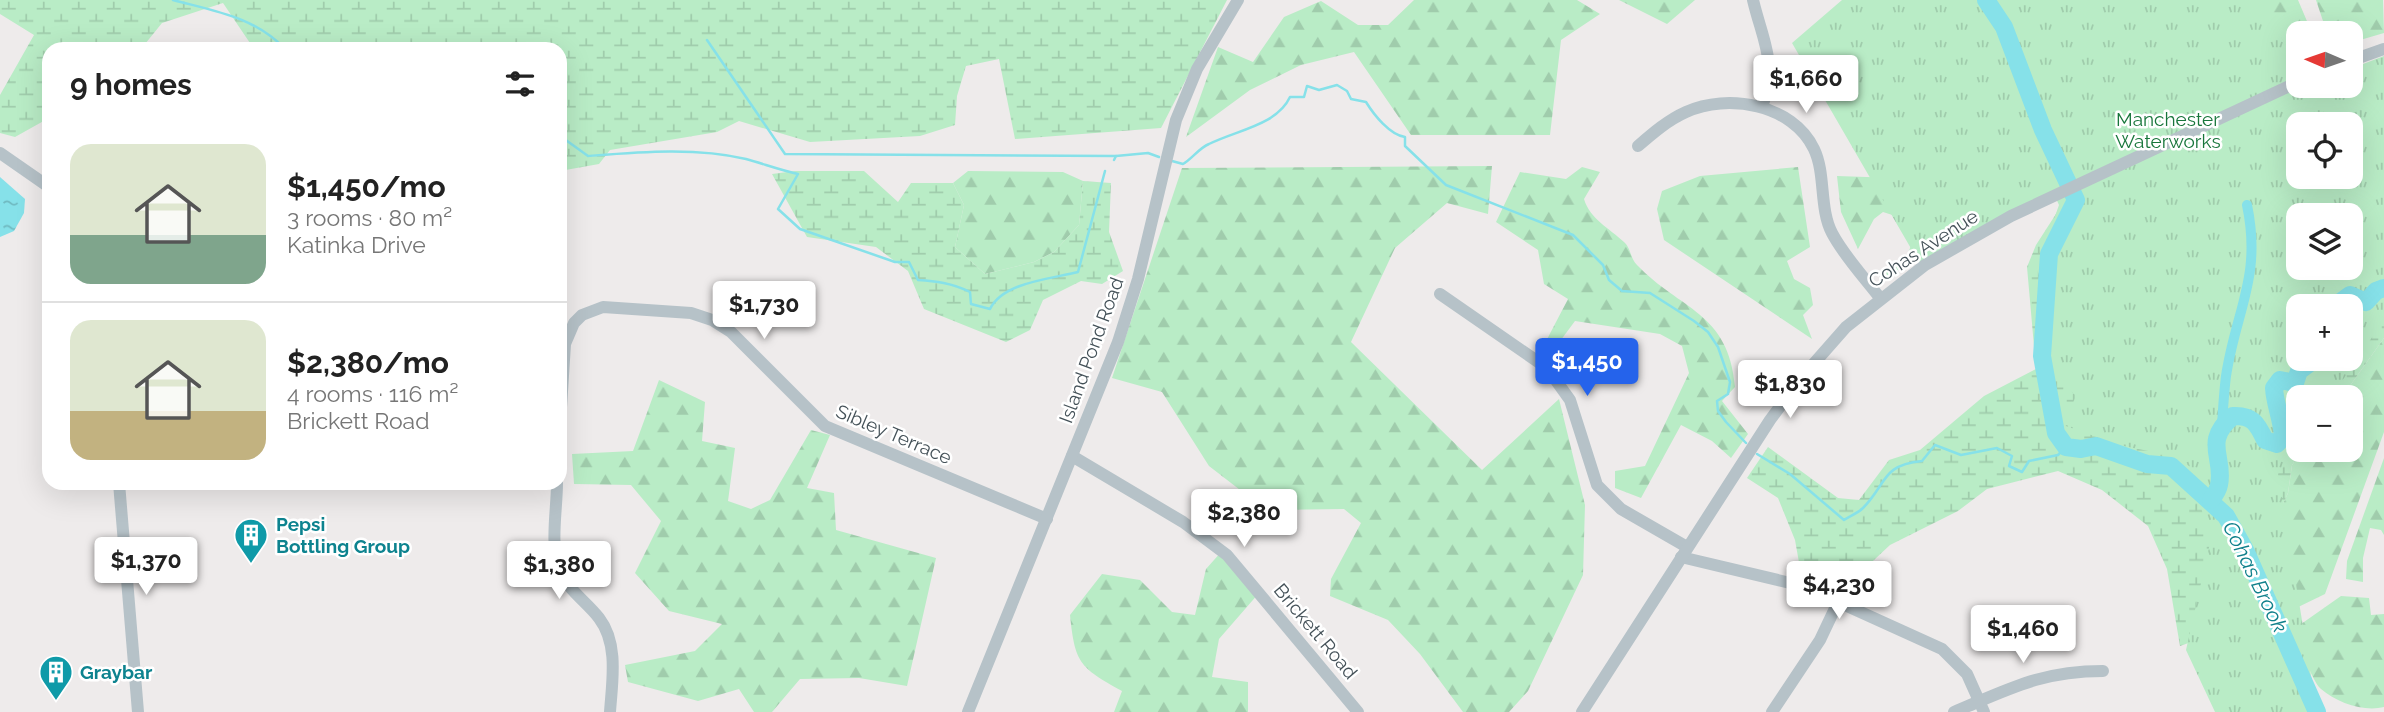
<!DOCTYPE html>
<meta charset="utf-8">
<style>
body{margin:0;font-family:Raleway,sans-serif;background:#f6f6f6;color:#222;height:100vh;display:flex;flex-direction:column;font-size:26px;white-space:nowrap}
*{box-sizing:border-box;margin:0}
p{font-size:23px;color:#767676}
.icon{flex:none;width:38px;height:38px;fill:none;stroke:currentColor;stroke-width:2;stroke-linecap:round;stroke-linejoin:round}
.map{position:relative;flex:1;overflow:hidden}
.sheet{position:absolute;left:42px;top:42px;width:525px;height:448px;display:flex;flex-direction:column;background:#fff;border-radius:21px;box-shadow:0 7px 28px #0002}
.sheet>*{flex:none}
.needle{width:46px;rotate:272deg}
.tools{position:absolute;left:2286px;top:21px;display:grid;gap:14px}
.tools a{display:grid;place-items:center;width:77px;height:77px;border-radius:14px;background:#fff;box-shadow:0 7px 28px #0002;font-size:35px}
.price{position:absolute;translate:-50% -60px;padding:0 16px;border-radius:7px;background:#fff;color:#222;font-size:23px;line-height:46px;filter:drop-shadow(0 2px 4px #0008)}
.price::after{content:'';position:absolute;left:50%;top:42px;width:21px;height:16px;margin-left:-10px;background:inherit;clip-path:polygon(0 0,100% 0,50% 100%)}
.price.selected{background:#2563eb;color:#fff}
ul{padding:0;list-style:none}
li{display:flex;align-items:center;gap:21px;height:175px;padding:0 28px}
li+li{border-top:2px solid #e0e0e0}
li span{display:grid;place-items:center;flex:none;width:196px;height:140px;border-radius:21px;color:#555}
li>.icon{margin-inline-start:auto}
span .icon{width:84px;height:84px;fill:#fffc;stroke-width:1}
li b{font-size:30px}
h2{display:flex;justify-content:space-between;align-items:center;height:84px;padding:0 28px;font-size:30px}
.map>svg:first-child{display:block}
</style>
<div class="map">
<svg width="2384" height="712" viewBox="0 0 2384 712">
<defs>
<pattern id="forest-firs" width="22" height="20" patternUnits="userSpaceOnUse" patternTransform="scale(1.75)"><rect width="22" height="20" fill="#b9ecc6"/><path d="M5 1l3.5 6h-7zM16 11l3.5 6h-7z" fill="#a0ccac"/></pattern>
<pattern id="wetland-marsh" width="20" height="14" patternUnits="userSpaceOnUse" patternTransform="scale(1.75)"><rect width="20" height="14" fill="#b9ecc6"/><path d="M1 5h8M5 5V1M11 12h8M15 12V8" fill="none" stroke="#a0ccac"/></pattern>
<pattern id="park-tufts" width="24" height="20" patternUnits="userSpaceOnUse" patternTransform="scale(1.75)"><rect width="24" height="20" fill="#b9ecc6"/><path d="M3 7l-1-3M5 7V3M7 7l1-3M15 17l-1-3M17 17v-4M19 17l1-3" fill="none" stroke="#a0ccac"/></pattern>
<pattern id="water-ripples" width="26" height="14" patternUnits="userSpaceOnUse" patternTransform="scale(1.75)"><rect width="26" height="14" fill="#86e1e9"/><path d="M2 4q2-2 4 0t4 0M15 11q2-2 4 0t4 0" fill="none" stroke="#6fb9c0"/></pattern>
</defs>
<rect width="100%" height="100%" fill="#eeebeb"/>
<g fill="url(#forest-firs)">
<path d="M 1414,0 L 1577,0 L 1600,14 L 1561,40 L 1550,135 L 1411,135 L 1354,52 L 1301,65 L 1250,90 L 1186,137 L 1218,47 L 1253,62 L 1284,17 L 1321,1 L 1358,25 L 1388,25 Z"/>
<path d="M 1619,0 L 1695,0 L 1667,24 Z"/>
<path d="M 2210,0 L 2298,0 L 2312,33 L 2298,33 L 2298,66 Z"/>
<path d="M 2316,0 L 2383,0 L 2384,33 L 2350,43 L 2350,33 L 2327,33 Z"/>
<path d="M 1492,166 L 1488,214 L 1447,203 L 1395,248 L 1351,342 L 1482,470 L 1559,399 L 1585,505 L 1583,575 L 1528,691 L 1509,712 L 1463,712 L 1420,654 L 1388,620 L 1330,596 L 1331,579 L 1361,523 L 1344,509 L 1266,510 L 1209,466 L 1162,392 L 1112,378 L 1182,168 Z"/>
<path d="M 1582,167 L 1600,172 L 1584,199 C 1590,219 1609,228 1624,242 C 1631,248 1630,258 1637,265 C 1680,310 1729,312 1735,387 L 1722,401 L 1748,434 L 1731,458 L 1712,441 L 1681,425 L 1641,498 L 1615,488 L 1615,471 L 1645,466 L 1689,373 L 1682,346 L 1660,334 L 1575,321 L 1549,356 L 1543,347 L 1568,299 L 1544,284 L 1538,250 L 1496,222 L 1520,172 L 1566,179 Z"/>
<path d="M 1798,167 L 1810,247 L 1787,261 L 1794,279 L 1810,288 L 1813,305 L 1803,315 L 1812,339 L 1664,240 L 1657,209 L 1662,191 L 1700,176 Z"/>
<path d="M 968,171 L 1063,172 L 1083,181 L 1079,225 L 1054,252 L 1034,262 L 985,274 L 955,247 L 964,205 L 953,183 Z"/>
<path d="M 1837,176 L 1926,179 L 1933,246 L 1888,277 L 1886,272 C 1909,260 1913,248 1914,222 L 1883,212 L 1874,219 L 1858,249 L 1841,212 Z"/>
<path d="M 2384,338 L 2384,432 L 2325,594 L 2290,611 L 2277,516 L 2288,493 L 2292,465 L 2303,450 L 2350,450 L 2350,397 L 2342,397 Z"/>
<path d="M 659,380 L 705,402 L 702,441 L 735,448 L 728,501 L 751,509 L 770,500 L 811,430 L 830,435 L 807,488 L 834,493 L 836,530 L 936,558 L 907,686 L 859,678 L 800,679 L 772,712 L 754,712 L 739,689 L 698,701 L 628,682 L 625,665 L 695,651 L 722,624 L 669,611 L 635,573 L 661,521 L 631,485 L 574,484 L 572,454 L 633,451 Z"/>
<path d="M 2384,458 L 2384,535 L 2381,530 L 2370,528 L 2363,558 L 2363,582 L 2346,579 L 2347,561 Z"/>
<path d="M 1222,551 L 1259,593 L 1219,639 L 1212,677 L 1248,682 L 1248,712 L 1114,712 L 1122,691 C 1079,667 1075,663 1070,615 L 1102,574 L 1140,580 L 1172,612 L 1195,615 L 1206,569 Z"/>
<path d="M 2341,596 L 2369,598 L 2371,615 L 2384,614 L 2384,707 C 2364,712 2337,703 2321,689 C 2311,680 2300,643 2294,629 Z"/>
</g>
<g fill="url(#wetland-marsh)">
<path d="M 0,0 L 1227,0 L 1161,128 L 1015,139 L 999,59 L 966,66 L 957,96 L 955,125 L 920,136 L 810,142 L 739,121 L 717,132 L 610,150 L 599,164 L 560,171 L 560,49 L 254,49 L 223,3 L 162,23 L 141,49 L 49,49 L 49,118 L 15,137 L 0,133 L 0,95 L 34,35 L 0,14 Z"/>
<path d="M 795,171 L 864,171 L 898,202 L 911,183 L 953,183 L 964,205 L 955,247 L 985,274 L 1034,262 L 1054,252 L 1079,225 L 1083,181 L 1111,183 L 1109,232 L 1123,271 L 1102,284 L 1081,281 L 1043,300 L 1030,330 L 1006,342 L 924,309 L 908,271 L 876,247 L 807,237 L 772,174 Z"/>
<path d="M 2063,203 L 2298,359 L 2350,359 L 2350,306 L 2303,306 L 2350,268 L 2384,214 L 2384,338 L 2342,397 L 2298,397 L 2298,450 L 2303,450 L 2292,465 L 2288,493 L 2225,630 L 2180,646 L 2167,569 L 2148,526 L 2102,490 L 2058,471 L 1987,489 L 1958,511 L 1890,545 L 1859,574 L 1832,588 L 1800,568 L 1795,540 L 1778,498 L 1747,478 L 1768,447 L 1838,498 L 1859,500 L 1889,460 L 1920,450 L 1984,396 L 2036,369 L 2027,267 L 2036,245 Z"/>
</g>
<path fill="url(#park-tufts)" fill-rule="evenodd" d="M 1842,0 L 2258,0 L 2298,64 L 2298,86 L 2350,86 L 2350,69 L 2384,56 L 2384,320 L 2331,397 L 2298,397 L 2298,446 L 2278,474 L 2317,712 L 2215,712 L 2186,650 L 2210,543 L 2191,467 L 2168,455 L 2119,445 L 2066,426 L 2056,429 L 2054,414 L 2072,405 L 2076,396 L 2047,365 L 2049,307 L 2038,272 L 2040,258 L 2059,205 L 2053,192 L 1920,264 L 1792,43 ZM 2298,124 L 2350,124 L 2350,177 L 2298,177 ZM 2298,215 L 2350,215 L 2350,268 L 2298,268 ZM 2298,306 L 2350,306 L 2350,359 L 2298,359 Z"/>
<path fill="url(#water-ripples)" d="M 0,177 L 25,199 L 24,213 L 14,231 L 0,237 Z"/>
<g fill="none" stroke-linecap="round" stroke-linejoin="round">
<g stroke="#86e1e9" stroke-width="2.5">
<path d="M 173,0 C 214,11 255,17 285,49"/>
<path d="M 707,40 L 785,154 L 1116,156"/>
<path d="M 560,131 L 563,138 L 588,156 C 639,152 696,147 746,159 C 764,164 780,170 798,174 L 778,209 L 800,229 L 895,262 L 909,262 L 918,280 C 935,281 952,283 970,292 L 971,304 L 990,309 C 1003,282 1051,279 1078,272 L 1105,171"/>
<path d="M 1114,160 L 1116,156 L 1148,153 L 1159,157"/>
<path d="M 1172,161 L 1183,164 C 1192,159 1199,148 1209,144 C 1237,130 1277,125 1290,97 L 1304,97 L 1307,86 L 1319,90 L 1337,85 L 1347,91 L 1351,99 L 1366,102 C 1374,115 1390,135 1405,137 L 1405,146 L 1446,185 L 1573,235 L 1603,265 L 1609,280 L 1622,291 L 1650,293 L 1694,321 L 1708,332 L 1718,347 L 1730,382 L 1728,394 L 1717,401 L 1718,411 L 1726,422 L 1746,443"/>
<path d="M 1757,454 L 1790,474 L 1844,520 C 1850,516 1858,513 1863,508 C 1887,484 1881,465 1922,461 L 1935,445 L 1961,455 L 1997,448 L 2012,456 L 2009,466 L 2022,472 L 2029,461 L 2058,455 L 2066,447"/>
</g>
<path stroke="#86e1e9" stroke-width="10" d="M 2222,425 C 2223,409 2224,392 2226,376 C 2236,310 2262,277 2247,205"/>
<g stroke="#86e1e9" stroke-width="18">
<path d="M 1986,0 L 2004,27 L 2043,130 L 2076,200 L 2049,254 L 2042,356 L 2056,433 L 2066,447 L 2081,449 L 2096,446 L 2147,464 L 2171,466 L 2226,516 L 2245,550 L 2317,712"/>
<path d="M 2335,306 L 2350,295 L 2366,302 L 2376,291 L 2384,288"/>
<path d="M 2211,500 C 2214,496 2218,490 2219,485 C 2225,457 2202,442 2233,416 C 2252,415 2257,423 2265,440 L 2277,444 L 2283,437 C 2282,419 2275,405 2274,388 L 2280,380 L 2295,383 L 2299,371 L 2315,359"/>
</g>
<g stroke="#b6c2c8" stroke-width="12">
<path d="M 1753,0 C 1763,42 1778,63 1762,107"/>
<path d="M 2350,61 L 2384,49"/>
<path d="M 1638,146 C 1653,133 1668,120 1686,112 C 1727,93 1793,104 1814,149 C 1826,174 1819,208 1832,233 C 1844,256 1864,277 1880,298"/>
<path d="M 0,153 L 49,187"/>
<path d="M 1440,294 L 1547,368 L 1570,400 L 1597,485 L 1621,509 L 1687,547"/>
<path d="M 560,423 L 565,344 L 574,323 L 582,315 L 603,307 L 691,313 L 712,320 L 731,332 L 825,426 L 1047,519"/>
<path d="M 1072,456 L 1183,522 L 1227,555 L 1358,712"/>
<path d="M 119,483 L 138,712"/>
<path d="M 557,483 C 557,509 550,544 559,568 C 566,589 586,601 599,618 C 619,644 612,682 610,712"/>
<path d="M 1681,557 L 1803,586 L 1942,649 L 1967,674 L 1984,712"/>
<path d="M 968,712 L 1118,342 L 1138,279 L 1176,120 L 1197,69 L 1238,0"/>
<path d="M 1582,712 L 1770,420 L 1802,377 L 1846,327 L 1925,265 L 2011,216 L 2298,82"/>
<path d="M 1772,712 L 1820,640 L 1838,602"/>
<path d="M 1954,712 C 2009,689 2041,671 2103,671"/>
</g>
</g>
<defs>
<symbol id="building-pin" viewBox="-11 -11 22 30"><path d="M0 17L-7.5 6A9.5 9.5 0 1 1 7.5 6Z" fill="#0f9aa8" stroke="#fff"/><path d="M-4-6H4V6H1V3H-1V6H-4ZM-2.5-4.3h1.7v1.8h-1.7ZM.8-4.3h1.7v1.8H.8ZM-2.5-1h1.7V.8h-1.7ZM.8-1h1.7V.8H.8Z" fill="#fff"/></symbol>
</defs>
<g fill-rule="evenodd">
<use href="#building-pin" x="232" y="516" width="38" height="52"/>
<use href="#building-pin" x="37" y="653" width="38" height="52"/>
</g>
<g text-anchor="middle" stroke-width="5" stroke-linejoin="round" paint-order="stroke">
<g font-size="19" fill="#18763b" stroke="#fff">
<text x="2168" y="126">Manchester<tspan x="2168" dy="22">Waterworks</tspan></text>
</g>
<g font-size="19" fill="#445158" stroke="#fff">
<text transform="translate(1923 248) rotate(-33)" y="7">Cohas Avenue</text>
<text transform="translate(1091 350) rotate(-70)" y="7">Island Pond Road</text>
<text transform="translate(894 434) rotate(23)" y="7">Sibley Terrace</text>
<text transform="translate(1316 631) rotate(50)" y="7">Brickett Road</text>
</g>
<g font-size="19" font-weight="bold" fill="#0d838f" stroke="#fff" text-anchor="start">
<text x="276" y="531">Pepsi<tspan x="276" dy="22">Bottling Group</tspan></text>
<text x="80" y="679">Graybar</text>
</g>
<g font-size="21" font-style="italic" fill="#0f808b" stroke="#fff">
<text transform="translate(2255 577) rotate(64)" y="7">Cohas Brook</text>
</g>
</g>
</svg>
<div class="tools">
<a><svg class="needle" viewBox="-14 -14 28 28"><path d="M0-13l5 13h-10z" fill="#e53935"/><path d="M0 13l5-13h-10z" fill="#767676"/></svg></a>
<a><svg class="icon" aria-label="locate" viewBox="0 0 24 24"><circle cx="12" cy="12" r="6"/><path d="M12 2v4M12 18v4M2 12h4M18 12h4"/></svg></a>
<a><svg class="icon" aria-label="layers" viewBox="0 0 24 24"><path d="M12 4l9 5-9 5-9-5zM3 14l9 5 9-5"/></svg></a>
<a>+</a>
<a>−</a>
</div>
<b class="price" style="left:1806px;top:115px">$1,660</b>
<b class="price" style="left:764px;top:341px">$1,730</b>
<b class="price selected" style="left:1587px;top:398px">$1,450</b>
<b class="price" style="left:1790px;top:420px">$1,830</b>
<b class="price" style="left:1244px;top:549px">$2,380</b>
<b class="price" style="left:146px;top:597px">$1,370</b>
<b class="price" style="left:559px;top:601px">$1,380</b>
<b class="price" style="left:1839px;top:621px">$4,230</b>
<b class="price" style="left:2023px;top:665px">$1,460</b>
<section class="sheet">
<h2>9 homes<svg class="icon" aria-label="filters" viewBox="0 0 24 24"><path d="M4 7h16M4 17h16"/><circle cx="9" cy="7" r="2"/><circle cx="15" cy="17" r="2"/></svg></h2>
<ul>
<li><span style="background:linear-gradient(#dfe7d0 65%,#7fa58c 0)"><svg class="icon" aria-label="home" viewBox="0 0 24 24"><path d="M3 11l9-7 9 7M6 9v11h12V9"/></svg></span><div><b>$1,450/mo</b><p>3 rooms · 80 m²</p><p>Katinka Drive</p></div></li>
<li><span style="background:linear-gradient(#dfe7d0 65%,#c2b280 0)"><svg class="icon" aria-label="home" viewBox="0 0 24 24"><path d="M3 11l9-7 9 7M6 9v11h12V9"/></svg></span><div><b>$2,380/mo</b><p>4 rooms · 116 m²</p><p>Brickett Road</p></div></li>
</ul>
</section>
</div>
